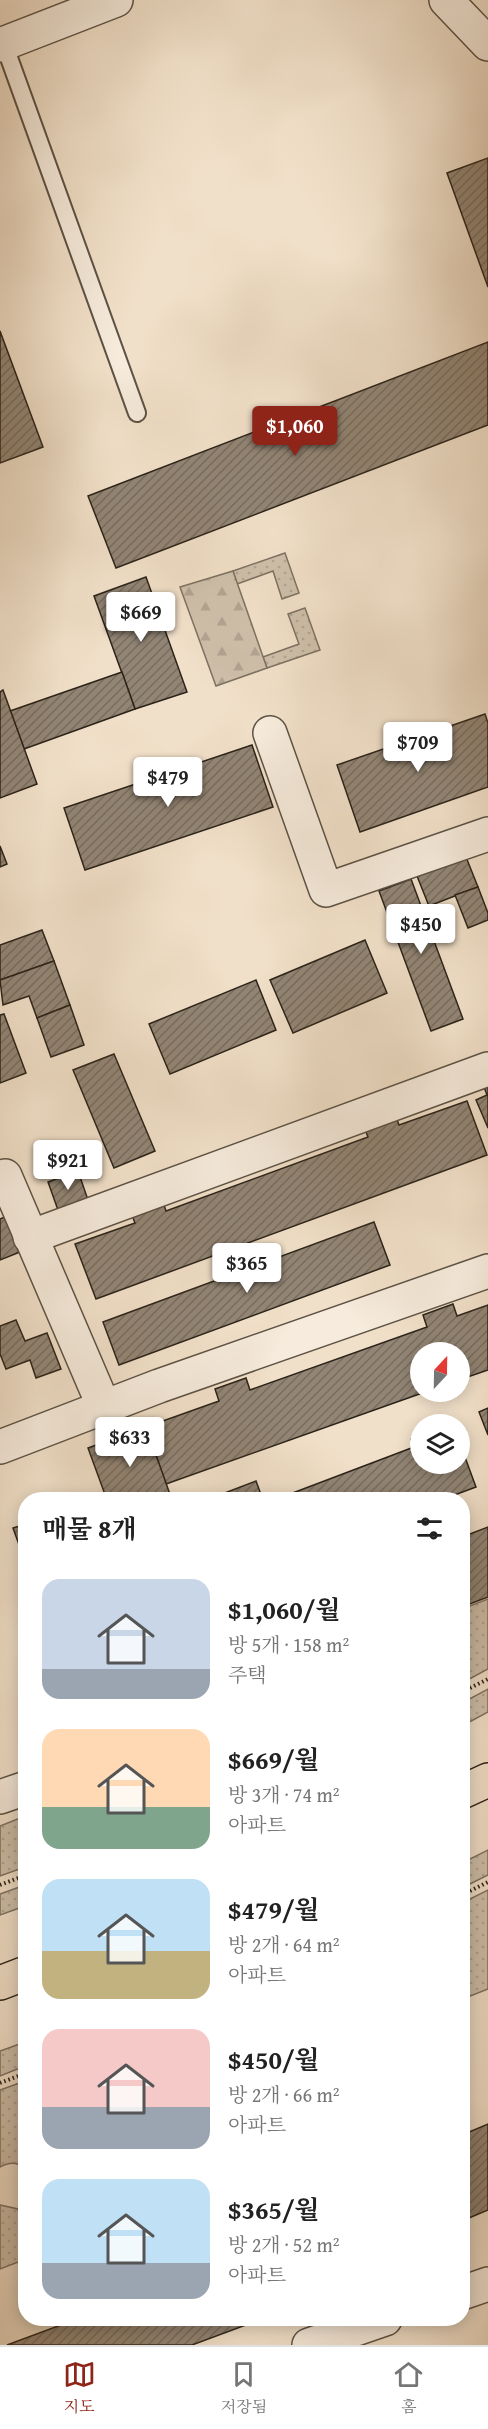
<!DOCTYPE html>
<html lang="ko">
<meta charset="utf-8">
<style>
body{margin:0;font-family:"Gentium Book Plus","Noto Serif KR",serif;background:#f6f6f6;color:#222;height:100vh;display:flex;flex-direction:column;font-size:22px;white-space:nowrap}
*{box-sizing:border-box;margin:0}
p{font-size:20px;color:#767676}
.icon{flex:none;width:33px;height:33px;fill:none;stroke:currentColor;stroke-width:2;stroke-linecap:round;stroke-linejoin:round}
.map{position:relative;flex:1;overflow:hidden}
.side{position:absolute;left:18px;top:1492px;width:452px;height:834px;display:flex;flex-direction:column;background:#fff;border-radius:24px;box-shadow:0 3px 15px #0003}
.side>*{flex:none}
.needle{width:39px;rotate:22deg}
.buttons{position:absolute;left:410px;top:1342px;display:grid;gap:12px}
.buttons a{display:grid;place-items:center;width:60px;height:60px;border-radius:50%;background:#fff;box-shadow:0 3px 15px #0003;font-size:30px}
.price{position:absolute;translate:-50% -51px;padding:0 14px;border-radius:6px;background:#fff;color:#222;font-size:20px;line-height:39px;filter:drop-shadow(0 2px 3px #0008)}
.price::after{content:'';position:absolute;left:50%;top:36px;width:18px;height:14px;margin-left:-9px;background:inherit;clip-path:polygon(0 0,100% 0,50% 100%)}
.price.active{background:#8f2418;color:#fff}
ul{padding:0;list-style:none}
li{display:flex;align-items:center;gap:18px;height:150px;padding:0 24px}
li span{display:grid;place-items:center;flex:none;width:168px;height:120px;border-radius:18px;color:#555}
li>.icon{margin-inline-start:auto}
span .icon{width:72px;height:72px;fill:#fffc;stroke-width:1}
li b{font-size:26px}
h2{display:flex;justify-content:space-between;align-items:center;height:72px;padding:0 24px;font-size:26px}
.tab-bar{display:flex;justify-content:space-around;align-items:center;height:84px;border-top:2px solid #e0e0e0;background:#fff;font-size:16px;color:#767676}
.tab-bar a{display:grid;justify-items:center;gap:3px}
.tab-bar .active{color:#8f2418}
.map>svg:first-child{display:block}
</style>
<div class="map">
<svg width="488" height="2345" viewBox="0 0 488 2345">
<defs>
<pattern id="grass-dots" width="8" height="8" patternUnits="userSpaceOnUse" patternTransform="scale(1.5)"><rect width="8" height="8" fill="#cfc0ab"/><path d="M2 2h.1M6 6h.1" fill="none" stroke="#b2a593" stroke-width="1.8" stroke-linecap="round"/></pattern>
<pattern id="forest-firs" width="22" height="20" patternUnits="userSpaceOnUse" patternTransform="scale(1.5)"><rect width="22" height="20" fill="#cfc0ab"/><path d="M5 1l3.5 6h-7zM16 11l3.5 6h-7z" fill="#b2a593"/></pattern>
<pattern id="building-hatch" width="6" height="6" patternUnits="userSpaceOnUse" patternTransform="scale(1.5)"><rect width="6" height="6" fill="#928575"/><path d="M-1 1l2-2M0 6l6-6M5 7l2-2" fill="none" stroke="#776c5f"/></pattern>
</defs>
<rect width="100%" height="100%" fill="#f1e0c9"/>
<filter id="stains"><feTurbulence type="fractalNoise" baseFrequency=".00333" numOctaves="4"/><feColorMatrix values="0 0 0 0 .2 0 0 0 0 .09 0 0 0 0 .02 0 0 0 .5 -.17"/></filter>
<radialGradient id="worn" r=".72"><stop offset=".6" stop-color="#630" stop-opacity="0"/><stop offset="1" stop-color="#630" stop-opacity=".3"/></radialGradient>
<g fill="url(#grass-dots)" stroke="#7d7262" stroke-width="1.5">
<path d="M 285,553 L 299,593 L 282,599 L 273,571 L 237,584 L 233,571 Z"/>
<path d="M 305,608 L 320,650 L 267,668 L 263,657 L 299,644 L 288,614 Z"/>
<path d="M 488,1599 L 488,1669 L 462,1683 L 462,1609 Z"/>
<path d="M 488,1689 L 488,1712 L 462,1726 L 462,1703 Z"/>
<path d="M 25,1816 L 25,1867 L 0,1876 L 0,1826 Z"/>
<path d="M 488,1850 L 488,1875 L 462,1888 L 462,1863 Z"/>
<path d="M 25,1885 L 25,1906 L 0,1915 L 0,1894 Z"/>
<path d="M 488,1890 L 488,1989 L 463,1999 L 462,1903 Z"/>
<path d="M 25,2042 L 25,2066 L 0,2076 L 0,2051 Z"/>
<path d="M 25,2081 L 25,2167 C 16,2162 9,2162 0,2167 L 0,2090 Z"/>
<path d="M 0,2205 L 18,2209 L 25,2233 L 26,2259 L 0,2269 Z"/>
</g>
<path fill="url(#forest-firs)" stroke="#7d7262" stroke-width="1.5" d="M 233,571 L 267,668 L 216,686 L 180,587 Z"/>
<g fill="url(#building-hatch)" stroke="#2b2319" stroke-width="1.5">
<path d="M 488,158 L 488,287 L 447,173 Z"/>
<path d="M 0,331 L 43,447 L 0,463 Z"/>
<path d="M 488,342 L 488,425 L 116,568 L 88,496 Z"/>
<path d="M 146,577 L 187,692 L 135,709 L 94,596 Z"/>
<path d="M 122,672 L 135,709 L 24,749 L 10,711 Z"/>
<path d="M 3,690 L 37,784 L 0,798 L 0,692 Z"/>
<path d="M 485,714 L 488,723 L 488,787 L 360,832 L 337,765 Z"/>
<path d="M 252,745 L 273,807 L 85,870 L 64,808 Z"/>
<path d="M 0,846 L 7,864 L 0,867 Z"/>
<path d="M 466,857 L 478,887 L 429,906 L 417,876 Z"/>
<path d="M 411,879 L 463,1019 L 431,1031 L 379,891 Z"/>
<path d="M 478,887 L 488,913 L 488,920 L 468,928 L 455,895 Z"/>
<path d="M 42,930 L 54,961 L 0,980 L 0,945 Z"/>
<path d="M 365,940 L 387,993 L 293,1033 L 270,980 Z"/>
<path d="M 54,961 L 70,1005 L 37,1018 L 29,996 L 3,1005 L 0,980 Z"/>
<path d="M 256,980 L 276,1030 L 170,1074 L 149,1024 Z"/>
<path d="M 70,1005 L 84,1045 L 51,1057 L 37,1018 Z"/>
<path d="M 4,1014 L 26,1073 L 0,1083 L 0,1015 Z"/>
<path d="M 114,1054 L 155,1151 L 114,1168 L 73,1070 Z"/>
<path d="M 488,1085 L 488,1128 L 476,1100 L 487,1095 L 484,1087 Z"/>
<path d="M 467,1101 L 487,1155 L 96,1299 L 75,1244 L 135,1223 L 129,1208 L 161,1196 L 166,1211 L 368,1137 L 362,1122 L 394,1111 L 399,1125 Z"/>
<path d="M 78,1171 L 88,1200 L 58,1210 L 48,1182 Z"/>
<path d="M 11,1214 L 25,1250 L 0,1260 L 0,1219 Z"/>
<path d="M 374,1222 L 390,1265 L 119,1365 L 103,1322 Z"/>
<path d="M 453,1304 L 457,1316 L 488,1305 L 488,1370 L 459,1380 L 459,1353 L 420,1353 L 420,1392 L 425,1392 L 166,1484 L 146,1427 L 219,1401 L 215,1389 L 246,1378 L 250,1390 L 427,1327 L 423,1315 Z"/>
<path d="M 16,1320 L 25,1341 L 47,1333 L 61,1369 L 36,1378 L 30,1360 L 6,1369 L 0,1354 L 0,1326 Z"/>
<path d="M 488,1408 L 488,1435 L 479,1412 Z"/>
<path d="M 146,1427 L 172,1500 L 107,1500 L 88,1448 Z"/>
<path d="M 420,1436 L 420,1464 L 459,1464 L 459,1441 L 476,1487 L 441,1500 L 292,1500 L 290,1494 L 414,1447 L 411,1439 Z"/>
<path d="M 256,1481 L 263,1500 L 219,1500 L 217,1496 Z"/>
<path d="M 26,1524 L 26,1564 L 13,1528 Z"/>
<path d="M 488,1527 L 488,1597 L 462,1607 L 462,1537 Z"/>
<path d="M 488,2124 L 488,2210 L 469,2218 L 462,2200 L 462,2135 Z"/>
<path d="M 77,2319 L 262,2319 L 192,2345 L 7,2345 Z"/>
</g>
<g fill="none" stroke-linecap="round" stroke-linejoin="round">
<defs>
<path id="service" d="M 4,44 L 137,413"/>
<g id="minor">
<path d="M 446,0 L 488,44"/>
<path d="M 0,45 L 116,0"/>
<path d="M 270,733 L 326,890 L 488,834"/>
<path d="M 0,1178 L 5,1176 L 104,1407"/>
<path d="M 30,1237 L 488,1069"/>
<path d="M 0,1447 L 159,1386 L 488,1271"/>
<path d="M 0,1797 L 26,1788"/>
<path d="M 462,2293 L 488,2284"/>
<path d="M 309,2345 L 385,2319"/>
</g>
<g id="primary">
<path d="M 462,1792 L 488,1780"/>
<path d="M 0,1983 L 26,1973"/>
</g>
</defs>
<use href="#service" stroke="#5c5245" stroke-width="20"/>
<use href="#minor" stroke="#5c5245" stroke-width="36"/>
<use href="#primary" stroke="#2b2319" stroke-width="36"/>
<g stroke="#2b2319" stroke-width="4" stroke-dasharray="1.5 3" stroke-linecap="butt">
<path d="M 462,1692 L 488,1679"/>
<path d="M 0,1885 L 26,1875"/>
<path d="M 462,1895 L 488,1882"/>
<path d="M 0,2083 L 26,2073"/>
</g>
<use href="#service" stroke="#f6ebdc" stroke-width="16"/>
<use href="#minor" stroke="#f6ebdc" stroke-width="33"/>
<use href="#primary" stroke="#f1e0c9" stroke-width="33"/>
</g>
<rect width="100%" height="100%" filter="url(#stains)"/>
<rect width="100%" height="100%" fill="url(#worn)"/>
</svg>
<div class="buttons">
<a><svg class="needle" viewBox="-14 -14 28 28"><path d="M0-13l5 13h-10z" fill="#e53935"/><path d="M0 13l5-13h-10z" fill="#767676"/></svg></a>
<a><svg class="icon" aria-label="layers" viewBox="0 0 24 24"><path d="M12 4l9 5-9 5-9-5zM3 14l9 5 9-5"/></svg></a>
</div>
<b class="price active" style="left:295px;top:457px">$1,060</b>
<b class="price" style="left:141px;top:643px">$669</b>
<b class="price" style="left:418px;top:773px">$709</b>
<b class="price" style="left:168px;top:808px">$479</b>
<b class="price" style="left:421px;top:955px">$450</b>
<b class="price" style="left:68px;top:1191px">$921</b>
<b class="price" style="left:247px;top:1294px">$365</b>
<b class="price" style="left:130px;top:1468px">$633</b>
<section class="side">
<h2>매물 8개<svg class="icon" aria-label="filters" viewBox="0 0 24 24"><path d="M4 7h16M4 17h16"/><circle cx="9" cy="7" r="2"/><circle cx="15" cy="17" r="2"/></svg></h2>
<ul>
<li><span style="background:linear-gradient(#c9d6e8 75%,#9aa5b1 0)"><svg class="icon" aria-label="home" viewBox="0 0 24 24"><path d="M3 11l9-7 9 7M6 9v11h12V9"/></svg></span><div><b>$1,060/월</b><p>방 5개 · 158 m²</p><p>주택</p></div></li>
<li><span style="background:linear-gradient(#ffd9b3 65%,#7fa58c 0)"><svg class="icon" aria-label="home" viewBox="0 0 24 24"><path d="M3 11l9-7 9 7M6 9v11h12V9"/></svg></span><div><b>$669/월</b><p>방 3개 · 74 m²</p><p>아파트</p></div></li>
<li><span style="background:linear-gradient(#bfe0f5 60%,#c2b280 0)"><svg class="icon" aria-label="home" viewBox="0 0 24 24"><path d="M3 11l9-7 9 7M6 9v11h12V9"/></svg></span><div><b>$479/월</b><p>방 2개 · 64 m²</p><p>아파트</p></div></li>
<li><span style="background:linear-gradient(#f6c9c9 65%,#9aa5b1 0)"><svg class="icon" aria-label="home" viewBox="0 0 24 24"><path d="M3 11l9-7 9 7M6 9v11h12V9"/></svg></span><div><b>$450/월</b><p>방 2개 · 66 m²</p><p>아파트</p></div></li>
<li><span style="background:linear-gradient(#bfe0f5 70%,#9aa5b1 0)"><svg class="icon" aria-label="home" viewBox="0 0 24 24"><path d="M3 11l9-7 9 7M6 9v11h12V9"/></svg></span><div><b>$365/월</b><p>방 2개 · 52 m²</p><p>아파트</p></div></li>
</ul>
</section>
</div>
<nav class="tab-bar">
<a class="active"><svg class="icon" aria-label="map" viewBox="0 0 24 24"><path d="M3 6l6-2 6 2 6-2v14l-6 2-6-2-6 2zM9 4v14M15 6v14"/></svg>지도</a>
<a><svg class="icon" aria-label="saved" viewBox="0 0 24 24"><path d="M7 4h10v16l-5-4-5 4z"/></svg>저장됨</a>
<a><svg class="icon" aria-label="home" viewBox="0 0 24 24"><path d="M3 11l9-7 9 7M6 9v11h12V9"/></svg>홈</a>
</nav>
